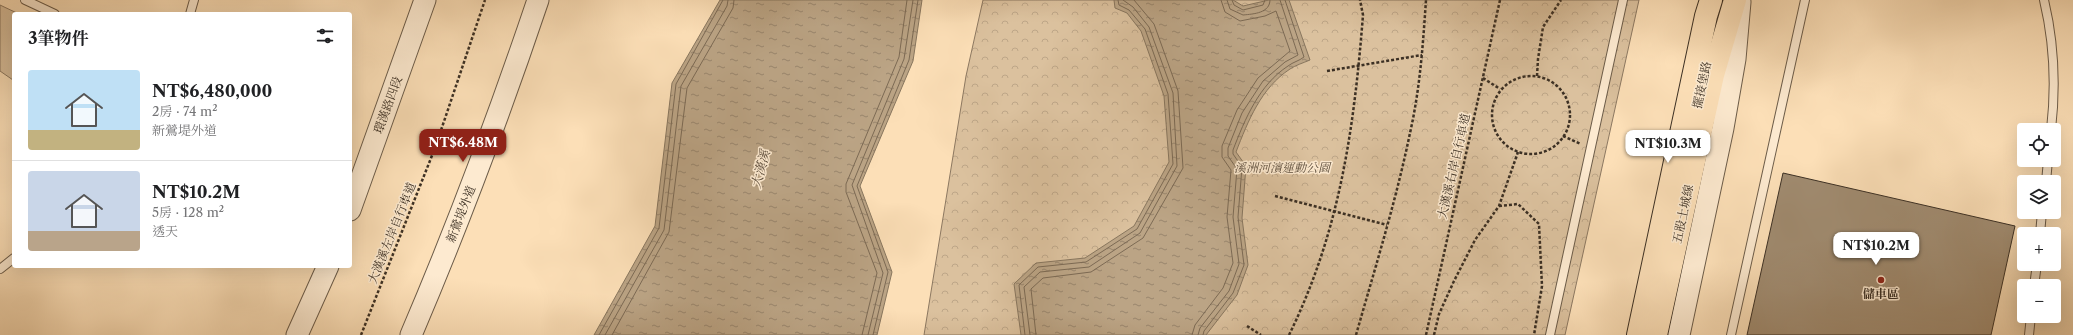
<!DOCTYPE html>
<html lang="zh-TW">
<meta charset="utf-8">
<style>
body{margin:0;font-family:"Libre Caslon Text","Noto Serif TC",serif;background:#f2f2f2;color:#202124;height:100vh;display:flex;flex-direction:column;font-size:15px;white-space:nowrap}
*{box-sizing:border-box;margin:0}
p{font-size:13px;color:#757577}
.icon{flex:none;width:22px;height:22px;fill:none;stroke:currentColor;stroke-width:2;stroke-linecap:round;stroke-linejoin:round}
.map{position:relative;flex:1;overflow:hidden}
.drawer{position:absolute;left:12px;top:12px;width:340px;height:256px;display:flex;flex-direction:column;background:#fff;border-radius:4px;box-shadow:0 4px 16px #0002}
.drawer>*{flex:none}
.buttons{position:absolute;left:2017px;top:123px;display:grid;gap:8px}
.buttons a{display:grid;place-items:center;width:44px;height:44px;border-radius:4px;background:#fff;box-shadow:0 4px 16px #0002;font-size:20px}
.price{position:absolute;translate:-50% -34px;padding:0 9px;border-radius:8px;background:#fff;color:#222;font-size:13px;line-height:26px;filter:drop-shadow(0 1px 2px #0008)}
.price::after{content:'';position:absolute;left:50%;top:24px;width:12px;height:9px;margin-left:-6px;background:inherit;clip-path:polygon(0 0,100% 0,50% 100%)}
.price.current{background:#8f2418;color:#fff}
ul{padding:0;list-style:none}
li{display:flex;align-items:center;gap:12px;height:100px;padding:0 16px}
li+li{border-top:1px solid #e0e0e0}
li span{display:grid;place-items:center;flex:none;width:112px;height:80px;border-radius:4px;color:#555}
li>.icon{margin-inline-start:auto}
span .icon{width:48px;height:48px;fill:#fffc;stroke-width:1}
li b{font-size:17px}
h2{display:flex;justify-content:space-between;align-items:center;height:48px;padding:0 16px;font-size:17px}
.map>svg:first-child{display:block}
</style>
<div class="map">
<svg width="2073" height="335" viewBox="0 0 2073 335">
<defs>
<pattern id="forest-crowns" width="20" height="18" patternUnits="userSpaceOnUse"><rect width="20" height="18" fill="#dbc19e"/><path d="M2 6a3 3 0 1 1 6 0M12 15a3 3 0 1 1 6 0" fill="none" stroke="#bda688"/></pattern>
<pattern id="water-ripples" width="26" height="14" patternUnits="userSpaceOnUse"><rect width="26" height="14" fill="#bba485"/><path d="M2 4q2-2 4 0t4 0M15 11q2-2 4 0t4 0" fill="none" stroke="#99866d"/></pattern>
</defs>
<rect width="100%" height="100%" fill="#fcdfb7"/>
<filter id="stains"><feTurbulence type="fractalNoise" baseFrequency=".005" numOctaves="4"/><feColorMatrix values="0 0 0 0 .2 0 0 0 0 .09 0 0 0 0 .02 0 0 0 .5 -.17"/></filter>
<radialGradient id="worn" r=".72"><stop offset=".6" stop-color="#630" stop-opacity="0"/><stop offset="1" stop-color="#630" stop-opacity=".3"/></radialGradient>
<path fill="#dbc19e" stroke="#8c7861" d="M 0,5 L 19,14 L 14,14 L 13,80 L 0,71 Z"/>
<path fill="url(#forest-crowns)" stroke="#8c7861" d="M 983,0 L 1639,0 L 1565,335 L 924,335 L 966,76 Z"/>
<g fill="url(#water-ripples)" stroke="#88765e">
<path d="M 720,0 L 922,0 L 913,61 L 860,186 L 892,272 L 877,335 L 594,335 L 655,226 L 672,83 Z"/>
<path d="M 1114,0 L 1233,0 L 1243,6 L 1269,0 L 1289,0 L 1310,60 C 1303,63 1296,65 1290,69 C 1261,88 1248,121 1236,152 L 1246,166 L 1242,218 L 1248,265 L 1237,295 L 1206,335 L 1021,335 L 1014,284 L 1036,263 L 1085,258 L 1134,226 L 1169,162 L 1164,96 L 1141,31 L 1127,13 L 1115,8 Z"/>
</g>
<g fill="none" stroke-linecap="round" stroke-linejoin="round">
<g stroke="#7c6a54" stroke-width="1">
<path d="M 1227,0 L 1230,9 L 1243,15 C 1254,14 1270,13 1270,0"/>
<path d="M 1232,0 L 1234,5 L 1243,10 L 1263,5 L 1265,0"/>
<path d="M 599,335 L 659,228 L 676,84 L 723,0"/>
<path d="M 605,335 L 664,230 L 681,86 L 727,6 L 728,0"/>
<path d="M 612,335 L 669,232 L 687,88 L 733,8 L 734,0"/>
<path d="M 862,335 L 877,273 L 846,192 L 846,184 L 899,57 L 907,0"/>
<path d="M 868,335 L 883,273 L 852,185 L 904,59 L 913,0"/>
<path d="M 873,335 L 888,272 L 857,186 L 909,60 L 918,0"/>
<path d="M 1025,335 L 1019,285 L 1038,267 L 1086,262 L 1137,229 L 1173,164 L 1168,94 L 1145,29 L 1129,10 L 1119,5 L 1118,0"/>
<path d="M 1030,335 L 1024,287 L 1040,272 L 1089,267 L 1140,233 L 1177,166 L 1173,93 L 1149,27 L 1133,7 L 1123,0"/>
<path d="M 1036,335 L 1031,289 L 1043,278 L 1091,272 L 1143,238 L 1183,168 L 1178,91 L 1154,24 L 1134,0"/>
<path d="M 1192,335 L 1195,325 L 1223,288 L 1233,263 L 1227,217 L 1231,170 L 1222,157 L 1222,146 L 1237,110 L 1258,78 L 1290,51 L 1276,11 L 1265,16 L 1240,21 L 1225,12 L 1221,0"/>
<path d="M 1198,335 L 1200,328 L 1229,291 L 1239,264 L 1233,217 L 1237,169 L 1228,156 L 1228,148 L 1242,113 L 1263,81 L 1285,62 L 1298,55 L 1280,0"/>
<path d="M 1203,335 L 1204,331 L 1233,293 L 1244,265 L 1238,217 L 1242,167 L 1233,154 L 1233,150 C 1245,119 1259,85 1288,66 C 1293,62 1299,61 1304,57 L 1285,0"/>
</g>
</g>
<path fill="#a08b70" stroke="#3c3024" d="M 1783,173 L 2015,226 L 1991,335 L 1747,335 Z"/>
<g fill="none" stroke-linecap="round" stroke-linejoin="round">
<defs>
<g id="service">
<path d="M 25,0 L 55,14"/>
<path d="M 2044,0 C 2054,42 2056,87 2051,130"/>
<path d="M 190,14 L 194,0"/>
<path d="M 2046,182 L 2048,160"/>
<path d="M 2040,234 L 2042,212"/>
<path d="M 0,269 L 14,258"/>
<path d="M 2034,286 L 2037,264"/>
<path d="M 1550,335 L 1623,0"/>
<path d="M 1731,335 L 1805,0"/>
<path d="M 2029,335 L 2031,316"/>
</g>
<g id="tertiary">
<path d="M 350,210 L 425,0"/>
<path d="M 297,335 L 328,266"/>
<path d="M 411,335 C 458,225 500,113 538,0"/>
<path d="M 1679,335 L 1723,128 L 1735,59 L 1740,2"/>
</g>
<g id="trunk">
<path d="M 1638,335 L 1706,16 L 1711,0"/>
<path d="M 1656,335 L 1713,75 L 1735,0"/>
</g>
</defs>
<use href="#service" stroke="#6c5c49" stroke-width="10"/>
<use href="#tertiary" stroke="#6c5c49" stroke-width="23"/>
<use href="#trunk" stroke="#3c3024" stroke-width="24"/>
<g stroke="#3c3024" stroke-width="2.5" stroke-dasharray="3 2" stroke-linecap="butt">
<path d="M 1327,71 L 1422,55"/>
<path d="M 1537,76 L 1538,59 L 1543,27 L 1561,0"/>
<circle cx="1531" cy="115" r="39"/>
<path d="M 1483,78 L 1500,89"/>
<path d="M 1563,136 L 1581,144"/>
<path d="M 1275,196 L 1387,225"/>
<path d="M 1499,206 L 1518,204 L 1539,224 L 1542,286 L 1534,335"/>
<path d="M 1247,326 L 1261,335"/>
<path d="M 361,335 L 435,148 L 485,0"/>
<path d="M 1289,335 C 1340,231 1354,129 1363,15 L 1360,0"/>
<path d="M 1356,335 C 1375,268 1396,201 1410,133 C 1420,89 1423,44 1426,0"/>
<path d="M 1426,335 L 1500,0"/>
<path d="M 1434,335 L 1439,314 L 1454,281 L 1475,240 L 1499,206 L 1518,152"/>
</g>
<use href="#service" stroke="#fdead0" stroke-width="8"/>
<use href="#tertiary" stroke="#fdead0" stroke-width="21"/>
<use href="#trunk" stroke="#fcdfb7" stroke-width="22"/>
</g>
<circle fill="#8f2418" stroke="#fdead0" stroke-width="1.5" cx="1881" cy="280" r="4"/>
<g text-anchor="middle" stroke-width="3" stroke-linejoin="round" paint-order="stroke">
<g font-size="12" fill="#3c3024" stroke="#fdead0">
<text transform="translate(1702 85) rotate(-78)" y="4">擺接堡路</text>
<text transform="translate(388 105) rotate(-70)" y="4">環漢路四段</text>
<text transform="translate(1454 166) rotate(-77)" y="4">大漢溪右岸自行車道</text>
<text transform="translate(461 214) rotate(-69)" y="4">新鶯堤外道</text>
<text transform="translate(1683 214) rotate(-78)" y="4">五股土城線</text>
<text transform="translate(392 233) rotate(-68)" y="4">大漢溪左岸自行車道</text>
</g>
<g font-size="12" font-style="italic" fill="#5c4d3c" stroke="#fdead0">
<text x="1282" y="172">溪洲河濱運動公園</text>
</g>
<g font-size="12" font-weight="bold" fill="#3c3024" stroke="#fdead0">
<text x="1881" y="298">儲車區</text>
</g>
<g font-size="13" font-style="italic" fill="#5c4d3c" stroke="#fdead0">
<text transform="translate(760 169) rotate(-75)" y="5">大漢溪</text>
</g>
</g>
<rect width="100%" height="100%" filter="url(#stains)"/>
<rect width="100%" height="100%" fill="url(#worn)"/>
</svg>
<div class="buttons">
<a><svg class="icon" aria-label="locate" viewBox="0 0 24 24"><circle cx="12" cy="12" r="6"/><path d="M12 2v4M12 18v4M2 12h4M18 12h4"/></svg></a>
<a><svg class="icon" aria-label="layers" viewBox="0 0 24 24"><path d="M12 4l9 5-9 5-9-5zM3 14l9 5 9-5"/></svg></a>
<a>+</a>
<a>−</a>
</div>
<b class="price current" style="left:463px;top:163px">NT$6.48M</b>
<b class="price" style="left:1668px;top:164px">NT$10.3M</b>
<b class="price" style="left:1876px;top:266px">NT$10.2M</b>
<section class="drawer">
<h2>3筆物件<svg class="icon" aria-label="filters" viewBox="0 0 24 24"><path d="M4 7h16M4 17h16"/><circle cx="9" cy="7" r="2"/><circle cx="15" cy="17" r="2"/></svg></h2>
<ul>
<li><span style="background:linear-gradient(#bfe0f5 75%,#c2b280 0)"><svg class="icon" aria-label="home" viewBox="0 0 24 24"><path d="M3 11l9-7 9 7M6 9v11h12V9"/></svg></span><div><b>NT$6,480,000</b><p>2房 · 74 m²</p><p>新鶯堤外道</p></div></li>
<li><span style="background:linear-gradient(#c9d6e8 75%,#b9a48a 0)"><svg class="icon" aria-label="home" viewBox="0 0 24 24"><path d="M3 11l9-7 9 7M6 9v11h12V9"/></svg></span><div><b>NT$10.2M</b><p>5房 · 128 m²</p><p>透天</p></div></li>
</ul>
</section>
</div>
